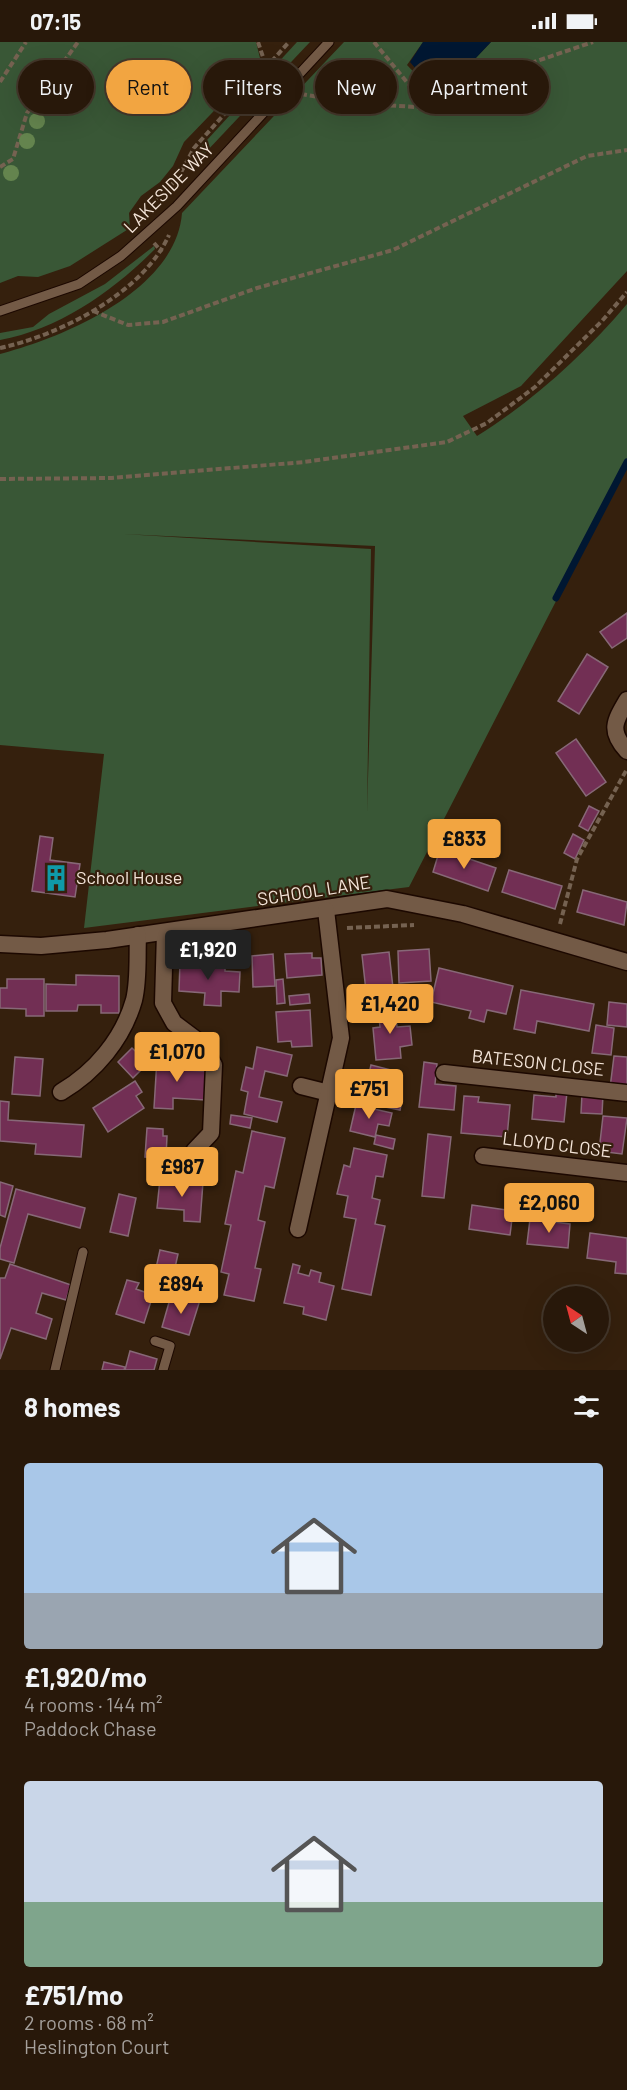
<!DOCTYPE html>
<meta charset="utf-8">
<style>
body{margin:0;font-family:Barlow,sans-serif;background:#342518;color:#f1f3f6;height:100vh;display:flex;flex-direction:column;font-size:22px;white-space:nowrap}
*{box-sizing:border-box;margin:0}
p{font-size:20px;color:#a5a09c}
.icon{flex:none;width:33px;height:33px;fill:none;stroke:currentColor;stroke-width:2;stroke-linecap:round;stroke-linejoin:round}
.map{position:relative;height:1328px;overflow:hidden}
.panel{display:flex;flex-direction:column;background:#28180a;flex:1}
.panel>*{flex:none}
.top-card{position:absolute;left:18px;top:18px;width:591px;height:54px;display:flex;gap:12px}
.needle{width:39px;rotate:324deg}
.controls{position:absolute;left:543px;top:1244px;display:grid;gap:12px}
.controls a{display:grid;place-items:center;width:66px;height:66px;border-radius:50%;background:#28180a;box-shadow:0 6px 24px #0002,0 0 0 2px #44372b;font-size:30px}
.price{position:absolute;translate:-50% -51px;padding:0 14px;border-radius:6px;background:#f2a541;color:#111;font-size:20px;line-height:39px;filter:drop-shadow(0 2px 3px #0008)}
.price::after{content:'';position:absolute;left:50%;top:36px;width:18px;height:14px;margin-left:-9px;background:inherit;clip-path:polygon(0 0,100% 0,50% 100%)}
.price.on{background:#222;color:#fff}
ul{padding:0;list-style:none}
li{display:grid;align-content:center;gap:12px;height:318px;padding:0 24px}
li span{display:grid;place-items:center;height:186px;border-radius:6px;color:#555}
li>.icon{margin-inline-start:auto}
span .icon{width:108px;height:108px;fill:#fffc;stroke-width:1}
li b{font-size:26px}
h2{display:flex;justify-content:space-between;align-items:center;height:72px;padding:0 24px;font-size:26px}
.chip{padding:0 21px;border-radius:27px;background:#28180a;box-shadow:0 6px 24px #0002,0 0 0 2px #44372b;font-size:21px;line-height:54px}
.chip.on{background:#f2a541;color:#111}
.status{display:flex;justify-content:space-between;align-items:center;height:42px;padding:0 30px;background:#28180a;direction:ltr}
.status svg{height:16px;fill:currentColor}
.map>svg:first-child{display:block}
</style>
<div class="status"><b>07:15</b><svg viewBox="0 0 49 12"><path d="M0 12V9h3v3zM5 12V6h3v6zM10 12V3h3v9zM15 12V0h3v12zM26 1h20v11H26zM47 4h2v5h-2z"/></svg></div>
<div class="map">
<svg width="627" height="1328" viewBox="0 0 627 1328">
<rect width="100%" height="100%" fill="#35200d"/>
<g fill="#395736" fill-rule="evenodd">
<path d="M 0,0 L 256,0 L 261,20 L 184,100 L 173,124 L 160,140 L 141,154 L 129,171 L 130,186 L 70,224 L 38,235 L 18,234 L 0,241 Z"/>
<path d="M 297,0 L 310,0 L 189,128 L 196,110 Z"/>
<path d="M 344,0 L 423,0 L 407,23 L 430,47 L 447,33 L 473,19 L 491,0 L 627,0 L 627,229 L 521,344 L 463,374 L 477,394 C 533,359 585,312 627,262 L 627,421 L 409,845 L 84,886 L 104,712 L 0,703 L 0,312 C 65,295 176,248 182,171 ZM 123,492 L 375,504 L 367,770 L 371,507 Z"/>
<path d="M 154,204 L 155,207 C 113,249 60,287 0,298 L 0,291 L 33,285 L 49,272 L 105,242 Z"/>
</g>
<path fill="#001732" d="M 423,0 L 491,0 L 473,19 L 447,33 L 432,46 L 410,20 Z"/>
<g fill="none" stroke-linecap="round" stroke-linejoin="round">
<path stroke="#001732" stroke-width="7" d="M 556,556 L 627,420"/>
</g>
<g fill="#722f54" stroke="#876877" stroke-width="1.5">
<path d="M 627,571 L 627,596 L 612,606 L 600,590 Z"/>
<path d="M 587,612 L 608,625 L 579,672 L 558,659 Z"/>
<path d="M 576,697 L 606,740 L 586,754 L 556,711 Z"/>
<path d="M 589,764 L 599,769 L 588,789 L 579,784 Z"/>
<path d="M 573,792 L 584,798 L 575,817 L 564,811 Z"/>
<path d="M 40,794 L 53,796 L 50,818 L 80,822 L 75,855 L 32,849 Z"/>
<path d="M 440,807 L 496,826 L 488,849 L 433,830 Z"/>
<path d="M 509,828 L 562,844 L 555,867 L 502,850 Z"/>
<path d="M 583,848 L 627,860 L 624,883 L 577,870 Z"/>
<path d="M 429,907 L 431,939 L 399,941 L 398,909 Z"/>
<path d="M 389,910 L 393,946 L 366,949 L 362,913 Z"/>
<path d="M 312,911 L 312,916 L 321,916 L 322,933 L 287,936 L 285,912 Z"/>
<path d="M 273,912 L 275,944 L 253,945 L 252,914 Z"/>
<path d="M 180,920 L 225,923 L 225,929 L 240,930 L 239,950 L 221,949 L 221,964 L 204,963 L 205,951 L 179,949 Z"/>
<path d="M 439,926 L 513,944 L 506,972 L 487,968 L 484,980 L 469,976 L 471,969 L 431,960 Z"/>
<path d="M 76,933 L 119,934 L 119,971 L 101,971 L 101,963 L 78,963 L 77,969 L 46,969 L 46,942 L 76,943 Z"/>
<path d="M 7,937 L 44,937 L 44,974 L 26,974 L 26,967 L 0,966 L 0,946 L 7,946 Z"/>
<path d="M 283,937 L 285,961 L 277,962 L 276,938 Z"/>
<path d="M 521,948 L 594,962 L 589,989 L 537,979 L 535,991 L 514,987 Z"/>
<path d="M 309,952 L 310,961 L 290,963 L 289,954 Z"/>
<path d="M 609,960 L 627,962 L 627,985 L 607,983 Z"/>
<path d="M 395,964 L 397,985 L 410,984 L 412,1003 L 400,1005 L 401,1016 L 376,1018 L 373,986 L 380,985 L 378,966 Z"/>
<path d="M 310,968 L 312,1004 L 292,1005 L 291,999 L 278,1000 L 276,970 Z"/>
<path d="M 596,983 L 614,986 L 611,1013 L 592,1011 Z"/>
<path d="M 257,1005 L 292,1013 L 287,1034 L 265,1029 L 259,1055 L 282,1060 L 277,1080 L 244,1072 L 248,1050 L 241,1048 L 246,1025 L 253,1027 Z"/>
<path d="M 132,1006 L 148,1021 L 133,1036 L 118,1020 Z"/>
<path d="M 614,1014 L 627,1015 L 627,1048 L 610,1046 Z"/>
<path d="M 15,1015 L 43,1017 L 40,1054 L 12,1052 Z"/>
<path d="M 157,1017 L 187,1019 L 186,1028 L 206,1029 L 205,1058 L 173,1056 L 173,1067 L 154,1066 Z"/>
<path d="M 424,1020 L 437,1022 L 435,1042 L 456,1044 L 454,1068 L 419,1065 Z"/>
<path d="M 371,1023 L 395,1029 L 390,1054 L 365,1049 Z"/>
<path d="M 135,1039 L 142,1050 L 136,1054 L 144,1066 L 108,1090 L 93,1066 Z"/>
<path d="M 556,1049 L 567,1050 L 564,1080 L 532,1077 L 534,1053 L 556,1055 Z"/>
<path d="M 582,1052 L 603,1053 L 602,1072 L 581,1071 Z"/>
<path d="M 382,1054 L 402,1058 L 400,1068 L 380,1064 Z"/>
<path d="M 464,1054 L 479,1055 L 478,1060 L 510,1063 L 507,1095 L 461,1091 Z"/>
<path d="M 0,1059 L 9,1060 L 8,1078 L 84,1083 L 81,1115 L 35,1112 L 36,1102 L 0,1099 Z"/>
<path d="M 356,1063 L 392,1071 L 389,1084 L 378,1082 L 375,1095 L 350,1089 Z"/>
<path d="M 231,1073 L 252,1076 L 250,1086 L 230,1082 Z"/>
<path d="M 603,1074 L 627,1076 L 622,1112 L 599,1109 Z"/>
<path d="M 147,1086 L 163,1087 L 163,1094 L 167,1094 L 166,1116 L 145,1115 Z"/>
<path d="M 252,1089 L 285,1096 L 274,1146 L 265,1144 L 258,1178 L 265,1180 L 255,1226 L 261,1227 L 254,1259 L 224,1253 L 229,1232 L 221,1230 L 231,1183 L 225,1182 L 236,1129 L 243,1131 Z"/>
<path d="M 428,1092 L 451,1095 L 444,1156 L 422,1154 Z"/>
<path d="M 376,1093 L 395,1097 L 393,1107 L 374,1102 Z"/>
<path d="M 354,1106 L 387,1113 L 383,1135 L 376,1134 L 372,1156 L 380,1158 L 375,1182 L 385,1184 L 371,1253 L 342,1247 L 356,1177 L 344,1175 L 348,1154 L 337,1152 L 344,1123 L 350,1125 Z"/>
<path d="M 160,1137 L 203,1140 L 200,1180 L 184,1179 L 184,1168 L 157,1166 Z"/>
<path d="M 0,1140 L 13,1144 L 5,1175 L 0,1173 Z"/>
<path d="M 16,1147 L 85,1166 L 80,1186 L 28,1172 L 14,1221 L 0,1217 L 0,1206 Z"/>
<path d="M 119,1152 L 136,1156 L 128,1194 L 110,1190 Z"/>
<path d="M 472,1163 L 513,1169 L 510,1193 L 469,1187 Z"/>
<path d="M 530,1177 L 570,1182 L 568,1206 L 527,1202 Z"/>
<path d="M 590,1191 L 627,1196 L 627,1232 L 615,1231 L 616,1220 L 587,1216 Z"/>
<path d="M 160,1208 L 178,1212 L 169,1253 L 151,1249 Z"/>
<path d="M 10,1222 L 71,1243 L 66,1258 L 42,1251 L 36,1271 L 52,1277 L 46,1297 L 11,1286 L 0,1317 L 0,1236 L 5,1236 Z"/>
<path d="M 293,1222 L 300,1224 L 298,1231 L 309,1234 L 311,1228 L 321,1231 L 319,1240 L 334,1244 L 326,1278 L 303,1272 L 304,1265 L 284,1261 Z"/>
<path d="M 127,1238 L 139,1241 L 136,1247 L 153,1253 L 144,1281 L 116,1272 Z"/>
<path d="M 188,1254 L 200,1258 L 189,1293 L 162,1285 L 170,1257 L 186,1262 Z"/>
<path d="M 130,1309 L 157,1317 L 154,1328 L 125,1328 Z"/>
<path d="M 104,1320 L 125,1325 L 124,1328 L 102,1328 Z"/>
</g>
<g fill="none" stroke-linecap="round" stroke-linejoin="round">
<defs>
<g id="service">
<path d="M 0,269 L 79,242 L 121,214 L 177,164 L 329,0"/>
<path d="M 155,1299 L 170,1304 L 163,1328"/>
<path d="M 55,1328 L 83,1210"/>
</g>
<g id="minor">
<path d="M 627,658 C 614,680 609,689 627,709"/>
<path d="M 165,890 L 163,961 L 174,981 L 202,1002 L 214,1023 L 211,1091 L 194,1109"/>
<path d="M 0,902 L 41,904 L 107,898 L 387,857 L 463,872 L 627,920"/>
<path d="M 444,1031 L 627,1051"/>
<path d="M 301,1044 L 329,1051"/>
<path d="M 61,1050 C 95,1030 123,997 134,958 C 139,938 137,914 138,893"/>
<path d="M 483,1114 L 627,1131"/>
<path d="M 298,1187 L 341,996 L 326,868"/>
</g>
</defs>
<use href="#service" stroke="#1c0800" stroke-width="11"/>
<use href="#minor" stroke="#1c0800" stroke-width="19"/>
<g stroke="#756251" stroke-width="4" stroke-dasharray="6 3" stroke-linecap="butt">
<path d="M 258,0 L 266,24"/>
<path d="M 374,0 L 428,66"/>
<path d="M 0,40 L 26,0"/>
<path d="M 301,52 L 353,61 L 446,67 L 468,60 L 531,21 L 593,0"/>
<path d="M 0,125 L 13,117 L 27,71 L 78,0"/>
<path d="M 151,164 L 178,136 L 194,106 L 289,0"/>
<path d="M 154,201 L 162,210"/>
<path d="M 93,269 L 128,283 L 163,280 L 257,246 L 393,208 L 587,114 L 627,108"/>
<path d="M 0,306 C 60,293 143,251 169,193"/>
<path d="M 0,437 L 112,436 L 304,420 L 447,400 L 487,381 L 535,345 L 602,279 L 627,250"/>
<path d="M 560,882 L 577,817 L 627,727"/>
<path d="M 347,886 L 414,883"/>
</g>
<use href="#service" stroke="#735a46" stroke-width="9"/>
<use href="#minor" stroke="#735a46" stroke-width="16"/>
</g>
<g fill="#64844e">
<circle cx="37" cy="79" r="8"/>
<circle cx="27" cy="99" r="8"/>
<circle cx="11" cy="131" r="8"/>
</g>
<defs>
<symbol id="building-bare" viewBox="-9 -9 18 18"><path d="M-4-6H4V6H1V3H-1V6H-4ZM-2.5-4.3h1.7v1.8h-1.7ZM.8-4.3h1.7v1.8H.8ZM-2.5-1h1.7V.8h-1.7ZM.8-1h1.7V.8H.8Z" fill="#0f9aa8" stroke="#35200d" stroke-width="2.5" paint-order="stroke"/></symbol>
</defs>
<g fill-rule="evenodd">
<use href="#building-bare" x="37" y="817" width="38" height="38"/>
</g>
<g text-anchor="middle" stroke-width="4.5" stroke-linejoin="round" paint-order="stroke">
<g font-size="18" fill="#f4e5d9" stroke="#35200d">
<text transform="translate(169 146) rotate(-45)" y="6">LAKESIDE WAY</text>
<text transform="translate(314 849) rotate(-9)" y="6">SCHOOL LANE</text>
<text transform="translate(538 1021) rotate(6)" y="6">BATESON CLOSE</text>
<text transform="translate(557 1103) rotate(7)" y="6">LLOYD CLOSE</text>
</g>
<g font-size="18" fill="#f4e5d9" stroke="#35200d" text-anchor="start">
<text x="76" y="842">School House</text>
</g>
</g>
</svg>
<div class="controls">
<a><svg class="needle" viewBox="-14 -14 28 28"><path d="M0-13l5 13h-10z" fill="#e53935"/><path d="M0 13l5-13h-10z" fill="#a5a09c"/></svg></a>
</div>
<b class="price" style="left:464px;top:828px">£833</b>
<b class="price on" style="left:208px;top:939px">£1,920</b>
<b class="price" style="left:390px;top:993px">£1,420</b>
<b class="price" style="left:177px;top:1041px">£1,070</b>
<b class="price" style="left:369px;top:1078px">£751</b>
<b class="price" style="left:182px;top:1156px">£987</b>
<b class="price" style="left:549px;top:1192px">£2,060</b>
<b class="price" style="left:181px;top:1273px">£894</b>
<div class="top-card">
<a class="chip">Buy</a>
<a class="chip on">Rent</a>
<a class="chip">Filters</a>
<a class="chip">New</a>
<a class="chip">Apartment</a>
</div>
</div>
<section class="panel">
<h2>8 homes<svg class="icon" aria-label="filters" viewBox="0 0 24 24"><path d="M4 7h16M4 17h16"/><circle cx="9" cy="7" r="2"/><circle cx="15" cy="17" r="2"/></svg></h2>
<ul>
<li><span style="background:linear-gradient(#a9c7e8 70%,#9aa5b1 0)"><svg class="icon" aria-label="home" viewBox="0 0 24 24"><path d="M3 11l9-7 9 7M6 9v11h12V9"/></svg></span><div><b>£1,920/mo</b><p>4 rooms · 144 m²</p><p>Paddock Chase</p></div></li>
<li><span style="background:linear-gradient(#c9d6e8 65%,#7fa58c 0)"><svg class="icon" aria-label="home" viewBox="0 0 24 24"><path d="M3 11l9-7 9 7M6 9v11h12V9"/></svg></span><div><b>£751/mo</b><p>2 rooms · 68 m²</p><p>Heslington Court</p></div></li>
</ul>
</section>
